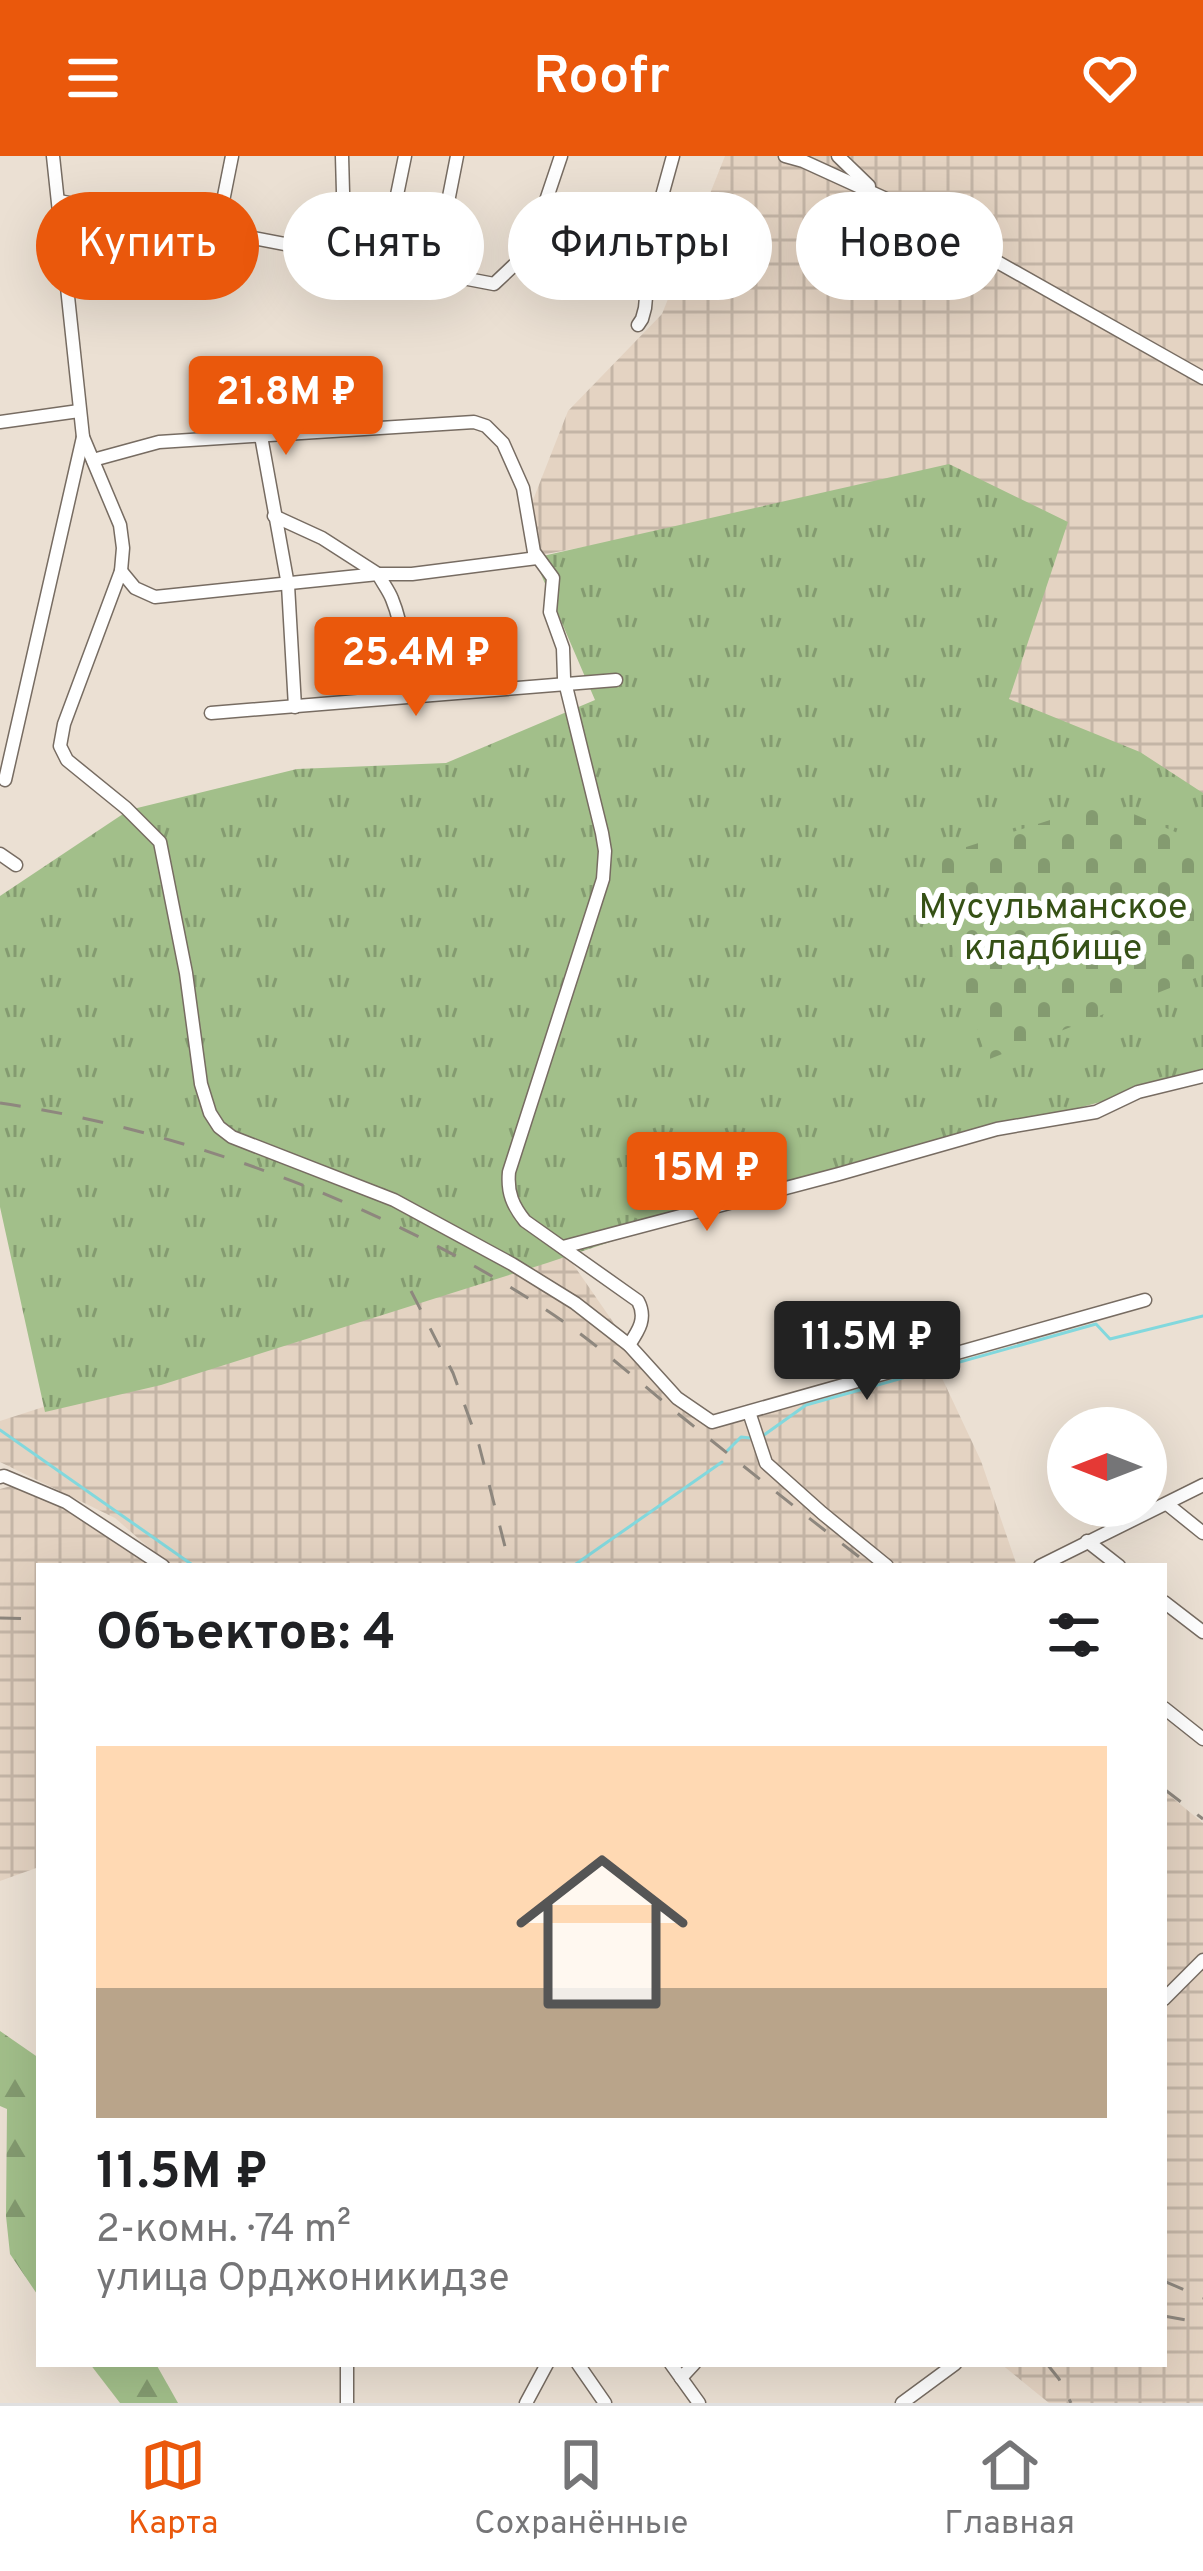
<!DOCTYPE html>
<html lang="ru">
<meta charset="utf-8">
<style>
body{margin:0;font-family:Overpass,sans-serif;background:#f6f6f6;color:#202124;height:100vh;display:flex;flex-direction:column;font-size:45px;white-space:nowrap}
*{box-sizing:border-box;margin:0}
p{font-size:39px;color:#757577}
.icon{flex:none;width:66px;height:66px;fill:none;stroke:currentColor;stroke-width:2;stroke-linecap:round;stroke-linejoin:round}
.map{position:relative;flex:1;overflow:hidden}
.details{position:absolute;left:36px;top:1407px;width:1131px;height:804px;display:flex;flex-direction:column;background:#fff;border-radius:0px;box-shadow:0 12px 48px #0002}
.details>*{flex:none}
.guide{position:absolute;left:36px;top:36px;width:1131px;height:108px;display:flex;gap:24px}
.needle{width:78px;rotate:270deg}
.controls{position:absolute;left:1047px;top:1251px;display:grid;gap:24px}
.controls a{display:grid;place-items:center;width:120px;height:120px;border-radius:50%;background:#fff;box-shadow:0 12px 48px #0002;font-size:60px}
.price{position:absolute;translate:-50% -102px;padding:0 27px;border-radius:12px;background:#ea580c;color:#fff;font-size:39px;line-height:78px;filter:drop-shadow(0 3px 6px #0008)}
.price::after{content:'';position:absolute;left:50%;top:72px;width:36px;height:27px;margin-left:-18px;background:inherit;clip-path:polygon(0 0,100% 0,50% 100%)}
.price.selected{background:#222;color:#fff}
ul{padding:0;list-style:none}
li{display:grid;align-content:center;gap:24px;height:636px;padding:0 60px}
li span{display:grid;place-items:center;height:372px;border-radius:0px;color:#555}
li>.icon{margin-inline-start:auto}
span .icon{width:216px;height:216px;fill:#fffc;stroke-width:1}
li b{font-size:51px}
h2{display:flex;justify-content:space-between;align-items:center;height:144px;padding:0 60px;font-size:51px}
.tag{padding:0 42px;border-radius:54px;background:#fff;box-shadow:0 12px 48px #0002;font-size:42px;line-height:108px}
.tag.selected{background:#ea580c;color:#fff}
header{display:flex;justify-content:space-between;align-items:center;height:156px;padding:0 60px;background:#ea580c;color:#fff;font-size:54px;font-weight:600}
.tab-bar{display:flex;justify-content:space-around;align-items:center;height:168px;border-top:3px solid #e0e0e0;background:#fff;font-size:33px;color:#757577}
.tab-bar a{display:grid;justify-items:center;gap:6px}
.tab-bar .selected{color:#ea580c}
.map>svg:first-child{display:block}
</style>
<header><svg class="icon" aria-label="menu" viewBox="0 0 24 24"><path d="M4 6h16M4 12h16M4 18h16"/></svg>Roofr<svg class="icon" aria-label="heart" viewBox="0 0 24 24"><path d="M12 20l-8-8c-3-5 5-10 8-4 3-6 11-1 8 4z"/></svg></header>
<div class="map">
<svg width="1203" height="2247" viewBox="0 0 1203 2247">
<defs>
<pattern id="industrial-grid" width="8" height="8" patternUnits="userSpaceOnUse" patternTransform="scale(3)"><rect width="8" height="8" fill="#e4d3c2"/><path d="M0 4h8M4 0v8" fill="none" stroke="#c4b5a6"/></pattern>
<pattern id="grass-tufts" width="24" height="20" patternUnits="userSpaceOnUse" patternTransform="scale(3)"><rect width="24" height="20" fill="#a2bf8a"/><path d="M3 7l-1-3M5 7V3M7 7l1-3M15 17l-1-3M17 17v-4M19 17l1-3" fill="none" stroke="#849b70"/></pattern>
<pattern id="forest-firs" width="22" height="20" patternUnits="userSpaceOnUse" patternTransform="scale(3)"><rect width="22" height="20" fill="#a2bf8a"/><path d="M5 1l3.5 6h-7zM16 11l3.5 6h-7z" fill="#849b70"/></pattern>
<pattern id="cemetery-stones" width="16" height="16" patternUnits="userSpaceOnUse" patternTransform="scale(3)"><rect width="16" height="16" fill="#a2bf8a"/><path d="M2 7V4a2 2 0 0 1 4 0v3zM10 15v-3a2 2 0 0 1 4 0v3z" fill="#849b70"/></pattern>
</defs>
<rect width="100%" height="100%" fill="#ebe0d3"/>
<g fill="url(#industrial-grid)">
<path d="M 725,0 L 1203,0 L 1203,651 L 1000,554 L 946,324 L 535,400 L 533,344 L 568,255 L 662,158 Z"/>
<path d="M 557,1085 L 629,1189 L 711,1266 L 934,1205 L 981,1305 L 1017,1410 L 170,1410 L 115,1362 L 0,1306 L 0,1265 Z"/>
<path d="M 18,1328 L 105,1371 L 149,1410 L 39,1410 L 39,1711 L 0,1725 L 0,1333 Z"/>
<path d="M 1164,1635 L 1203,1667 L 1203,2247 L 1049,2247 L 1001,2208 L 1164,2208 Z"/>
</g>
<path fill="url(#grass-tufts)" d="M 949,308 L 1068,366 L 1009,543 L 1140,596 L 1203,637 L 1203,918 L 712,1052 L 547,1107 L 161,1229 L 45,1256 L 0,1051 L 0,740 L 129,654 L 297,613 L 446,607 L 595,544 L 534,402 Z"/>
<g fill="url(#forest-firs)">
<path d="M 0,1875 L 39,1902 L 39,2141 L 10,2098 L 6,2060 L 7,1953 L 0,1950 Z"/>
<path d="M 90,2208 L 156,2208 L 178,2247 L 120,2247 Z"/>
</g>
<path fill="url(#cemetery-stones)" d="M 1106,646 L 1203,688 L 1203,819 L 987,904 L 926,704 Z"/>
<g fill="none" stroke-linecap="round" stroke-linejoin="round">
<g stroke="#82d8dd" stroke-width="3">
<path d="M 0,1274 L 194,1410"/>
<path d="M 764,1279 L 806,1249 L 1096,1168 L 1110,1183 L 1203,1160"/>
<path d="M 727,1295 L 741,1281 L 750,1282"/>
<path d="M 573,1410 L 722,1306"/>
</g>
<defs>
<g id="minor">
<path d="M 53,0 L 83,281 L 120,369 L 123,392 L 121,415 L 64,568 L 60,590 L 67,604 L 126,652 L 160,686 L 186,817 L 201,928 L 210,957 L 219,971 L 232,981 L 394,1044 L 512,1108 L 575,1147 L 629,1189 L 677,1242 L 712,1266 L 1145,1144"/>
<path d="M 785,0 L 803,5 L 884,42 L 1203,222"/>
<path d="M 838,0 L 869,30"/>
<path d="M 59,45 L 494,128 L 529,95 L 561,0"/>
<path d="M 340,55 L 343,36 L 342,0"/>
<path d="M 217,75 L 232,0"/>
<path d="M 383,107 L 405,0"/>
<path d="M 434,117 L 457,0"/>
<path d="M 638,169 L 642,163 L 645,152 L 652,76 L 673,0"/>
<path d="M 0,266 L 79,255"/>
<path d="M 261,280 L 288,429 L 295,551"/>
<path d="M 93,304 L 159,286 L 474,266 L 486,270 L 503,287 L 523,332 L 534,396 L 553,422 L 550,456 L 563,492 L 564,522 L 602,677 L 605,695 L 603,723 L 509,1016 C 507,1037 513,1050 525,1065 L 638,1145 C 647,1162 639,1174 629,1189"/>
<path d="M 274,360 L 322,382 L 378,418 L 412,418 L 537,402"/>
<path d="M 121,415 L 135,432 L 155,441 L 378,418 C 382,426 389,435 392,443 C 402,467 410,516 404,540"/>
<path d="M 211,557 L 616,524"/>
<path d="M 5,624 L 83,281"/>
<path d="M 0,698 L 16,709"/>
<path d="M 563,1091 L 839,1018 L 997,973 L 1096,956 L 1138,936 L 1203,920"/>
<path d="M 749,1256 L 766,1307 L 822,1357 L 887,1410"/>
<path d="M 0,1321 L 4,1320 L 66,1346 L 163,1410"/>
<path d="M 1167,1348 L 1203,1377"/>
<path d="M 1087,1385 L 1119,1410"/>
<path d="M 1040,1410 L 1203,1329"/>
<path d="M 1164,1446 L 1203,1476"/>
<path d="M 1164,1552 L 1203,1583"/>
<path d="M 1164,1843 L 1203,1804"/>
<path d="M 578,2208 L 605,2247"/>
<path d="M 671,2208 L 699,2247"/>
<path d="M 681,2222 L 694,2208"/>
<path d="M 347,2247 L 347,2208"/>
<path d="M 526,2247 L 547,2208"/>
<path d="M 902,2247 L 955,2208"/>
</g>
</defs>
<use href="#minor" stroke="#776c62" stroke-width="15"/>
<use href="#minor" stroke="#fff" stroke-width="12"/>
<g stroke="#8e877e" stroke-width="3" stroke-dasharray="21 21" stroke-linecap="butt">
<path d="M 0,947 C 189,974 407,1057 564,1166 C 601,1192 636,1223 671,1252 C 737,1305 803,1358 871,1410"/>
<path d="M 411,1135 L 453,1217 L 479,1289 L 510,1410"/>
<path d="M 0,1462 L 39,1463"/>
<path d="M 1164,1633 L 1203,1663"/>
<path d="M 1164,2125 L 1203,2142"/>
<path d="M 1164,2160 L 1203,2167"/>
<path d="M 1047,2208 L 1059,2223 L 1071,2247"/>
</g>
</g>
<g text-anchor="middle" stroke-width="12" stroke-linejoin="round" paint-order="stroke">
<g font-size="36" fill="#355015" stroke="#fff">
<text x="1053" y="762">Мусульманское<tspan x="1053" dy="41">кладбище</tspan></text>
</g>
</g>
</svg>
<div class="controls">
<a><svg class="needle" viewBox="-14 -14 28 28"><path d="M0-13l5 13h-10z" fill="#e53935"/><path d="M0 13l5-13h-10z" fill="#757577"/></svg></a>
</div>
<b class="price" style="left:286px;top:302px">21.8M ₽</b>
<b class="price" style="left:416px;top:563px">25.4M ₽</b>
<b class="price" style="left:707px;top:1078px">15M ₽</b>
<b class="price selected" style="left:867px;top:1247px">11.5M ₽</b>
<div class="guide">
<a class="tag selected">Купить</a>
<a class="tag">Снять</a>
<a class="tag">Фильтры</a>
<a class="tag">Новое</a>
</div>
<section class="details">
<h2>Объектов: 4<svg class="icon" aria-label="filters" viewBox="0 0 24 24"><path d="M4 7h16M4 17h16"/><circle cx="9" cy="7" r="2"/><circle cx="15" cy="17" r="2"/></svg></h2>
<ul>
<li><span style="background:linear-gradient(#ffd9b3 65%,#b9a48a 0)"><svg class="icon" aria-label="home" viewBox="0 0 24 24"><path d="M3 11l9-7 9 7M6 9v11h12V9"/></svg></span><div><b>11.5M ₽</b><p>2-комн. · 74 m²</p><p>улица Орджоникидзе</p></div></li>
</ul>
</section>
</div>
<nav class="tab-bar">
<a class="selected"><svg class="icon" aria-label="map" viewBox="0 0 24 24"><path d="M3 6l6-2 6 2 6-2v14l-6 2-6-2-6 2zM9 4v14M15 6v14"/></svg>Карта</a>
<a><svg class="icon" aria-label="saved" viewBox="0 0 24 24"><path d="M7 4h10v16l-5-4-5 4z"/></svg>Сохранённые</a>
<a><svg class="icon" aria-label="home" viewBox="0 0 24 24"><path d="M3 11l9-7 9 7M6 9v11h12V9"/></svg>Главная</a>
</nav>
